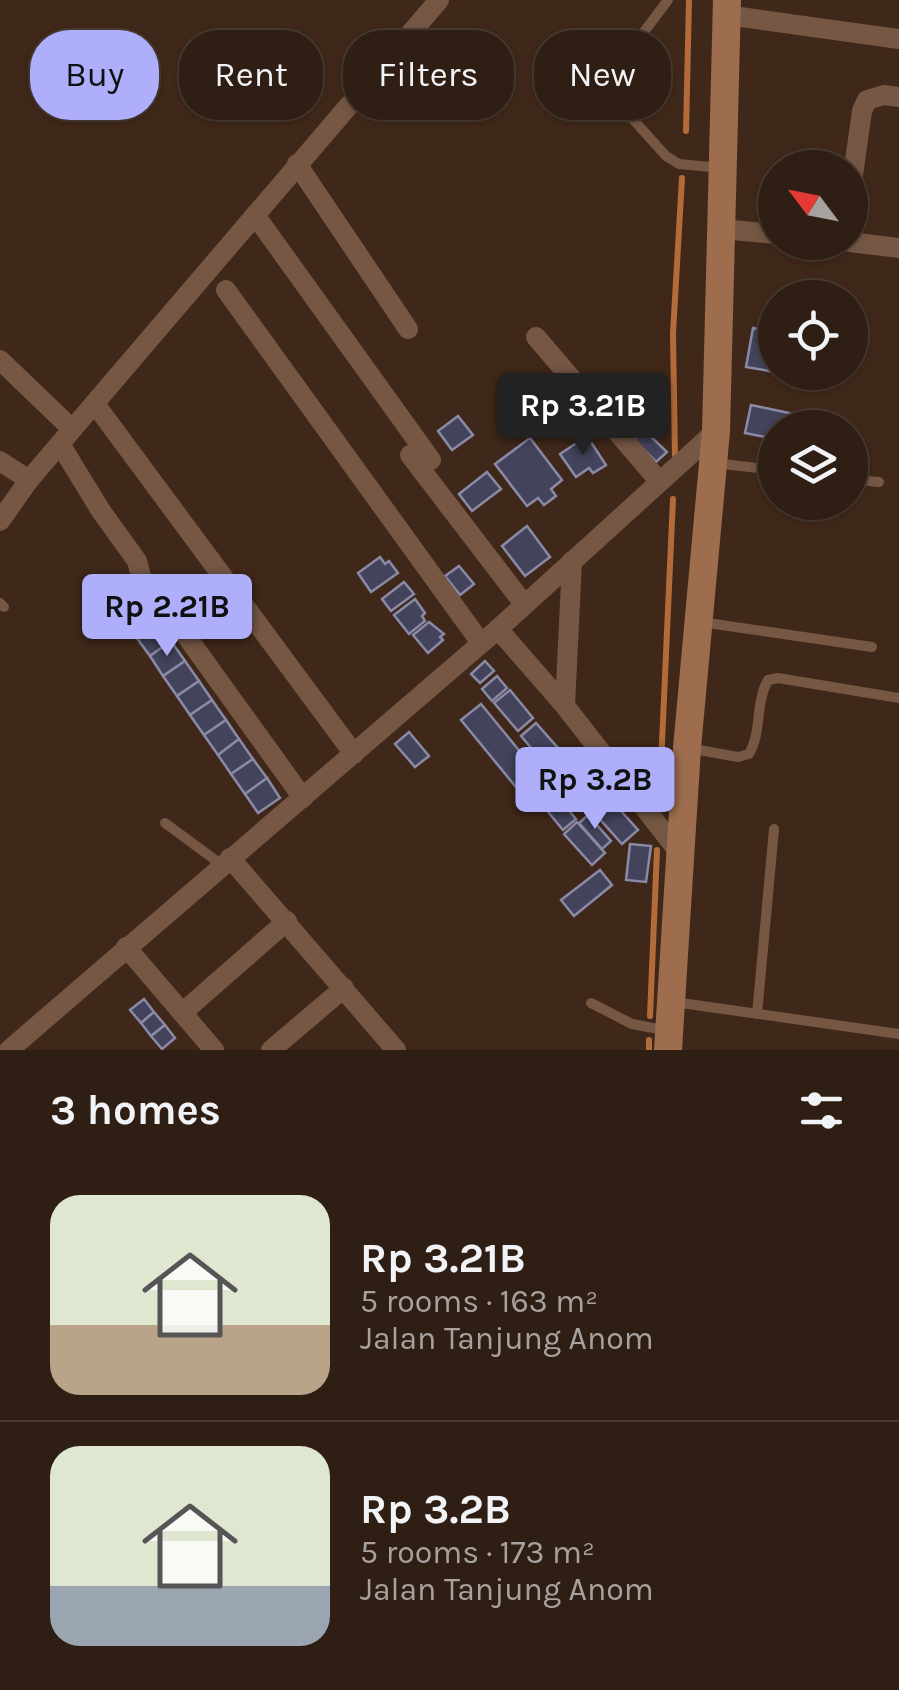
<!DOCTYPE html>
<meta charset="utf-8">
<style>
body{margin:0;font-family:Karla,sans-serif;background:#3b2b21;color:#f1f3f6;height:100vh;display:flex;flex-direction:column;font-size:38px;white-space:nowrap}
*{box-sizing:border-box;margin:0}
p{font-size:32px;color:#a7a2a0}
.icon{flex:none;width:55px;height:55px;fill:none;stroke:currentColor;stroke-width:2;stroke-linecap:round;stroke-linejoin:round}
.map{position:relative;height:1050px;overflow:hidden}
.panel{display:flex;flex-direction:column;background:#2f1e13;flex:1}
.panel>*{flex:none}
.top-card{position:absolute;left:30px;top:30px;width:840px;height:90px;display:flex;gap:20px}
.needle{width:65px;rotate:302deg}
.buttons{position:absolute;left:758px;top:150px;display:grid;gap:20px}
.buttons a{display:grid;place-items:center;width:110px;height:110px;border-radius:50%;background:#2f1e13;box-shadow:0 2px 8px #0004,0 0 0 2px #4a3c33;font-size:50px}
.price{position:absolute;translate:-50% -85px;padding:0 22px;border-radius:10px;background:#afaefa;color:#111;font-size:32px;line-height:65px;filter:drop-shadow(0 2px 5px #0008)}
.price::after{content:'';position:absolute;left:50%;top:60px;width:30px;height:22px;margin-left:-15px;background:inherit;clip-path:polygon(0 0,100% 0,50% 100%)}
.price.selected{background:#222;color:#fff}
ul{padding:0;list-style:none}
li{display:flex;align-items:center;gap:30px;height:250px;padding:0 50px}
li+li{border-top:2px solid #4a3c33}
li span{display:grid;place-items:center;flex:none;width:280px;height:200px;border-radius:30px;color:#555}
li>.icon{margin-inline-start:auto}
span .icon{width:120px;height:120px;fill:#fffc;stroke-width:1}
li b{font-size:42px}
h2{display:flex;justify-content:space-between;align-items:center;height:120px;padding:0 50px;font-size:42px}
.chip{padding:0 35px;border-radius:40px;background:#2f1e13;box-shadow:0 2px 8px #0004,0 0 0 2px #4a3c33;font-size:35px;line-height:90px}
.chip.selected{background:#afaefa;color:#111}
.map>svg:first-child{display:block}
</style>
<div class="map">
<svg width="899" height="1050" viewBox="0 0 899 1050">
<rect width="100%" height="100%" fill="#3f2819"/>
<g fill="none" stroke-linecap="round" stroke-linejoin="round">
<g stroke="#b26b3a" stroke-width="6">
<path d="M 686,131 L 689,0"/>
<path d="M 675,459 L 673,333 L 682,178"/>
<path d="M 659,809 L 673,499"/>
<path d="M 650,1016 L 657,850"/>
<path d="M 649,1050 L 649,1040"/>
</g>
</g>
<g fill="#43435c" stroke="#8a8aa7" stroke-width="2.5">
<path d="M 753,328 L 775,332 L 775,372 L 746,367 Z"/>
<path d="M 751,405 L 808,417 L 806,428 L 775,428 L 775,439 L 745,433 Z"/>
<path d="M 458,416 L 473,435 L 452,450 L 438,431 Z"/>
<path d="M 644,430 L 667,452 L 656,462 L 634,440 Z"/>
<path d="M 587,436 L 606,465 L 593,473 L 589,468 L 576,477 L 560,454 Z"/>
<path d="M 530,438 L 562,480 L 551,489 L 556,496 L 544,505 L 538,498 L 527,506 L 495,464 Z"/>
<path d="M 487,472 L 501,489 L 472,511 L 459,494 Z"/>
<path d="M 527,526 L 550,557 L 525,576 L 502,546 Z"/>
<path d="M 380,557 L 385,564 L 389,561 L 398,573 L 371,592 L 358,573 Z"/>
<path d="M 459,566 L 474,584 L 460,595 L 445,576 Z"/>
<path d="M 404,582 L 414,594 L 391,611 L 382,599 Z"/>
<path d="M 415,599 L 425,613 L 422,616 L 425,621 L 409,634 L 394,615 Z"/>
<path d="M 158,622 L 171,641 L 150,656 L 136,637 Z"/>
<path d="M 429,622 L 444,634 L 440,637 L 443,640 L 428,653 L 413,635 Z"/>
<path d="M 171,641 L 185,661 L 163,676 L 150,656 Z"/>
<path d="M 185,661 L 199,681 L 177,696 L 163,676 Z"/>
<path d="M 485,661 L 494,671 L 480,683 L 471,674 Z"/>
<path d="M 497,676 L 507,688 L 492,701 L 482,689 Z"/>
<path d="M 199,681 L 212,700 L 190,715 L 177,696 Z"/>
<path d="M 510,690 L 533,718 L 518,731 L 494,703 Z"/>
<path d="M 212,700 L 226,720 L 204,735 L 190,715 Z"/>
<path d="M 481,704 L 540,776 L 520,792 L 461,720 Z"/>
<path d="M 226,720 L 239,739 L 218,755 L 204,735 Z"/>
<path d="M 536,723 L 558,748 L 543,762 L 521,736 Z"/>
<path d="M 409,732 L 429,756 L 415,767 L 395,744 Z"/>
<path d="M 239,739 L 253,759 L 231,774 L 218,755 Z"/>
<path d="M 563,754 L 586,779 L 571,793 L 549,767 Z"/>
<path d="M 253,759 L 267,778 L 245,794 L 231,774 Z"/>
<path d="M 267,778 L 280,798 L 258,813 L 245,794 Z"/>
<path d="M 543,780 L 576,819 L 563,830 L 530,790 Z"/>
<path d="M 588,786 L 601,801 L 588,812 L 575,797 Z"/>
<path d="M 613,802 L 638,830 L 622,844 L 597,816 Z"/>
<path d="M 588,815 L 611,841 L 602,849 L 579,823 Z"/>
<path d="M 577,822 L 605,853 L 592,865 L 564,834 Z"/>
<path d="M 630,844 L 651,846 L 646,882 L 626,880 Z"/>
<path d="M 600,870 L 612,885 L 574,916 L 561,900 Z"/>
<path d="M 144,999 L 154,1012 L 141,1023 L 130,1010 Z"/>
<path d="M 154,1012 L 165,1025 L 151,1036 L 141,1023 Z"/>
<path d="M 165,1025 L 175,1038 L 162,1049 L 151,1036 Z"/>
</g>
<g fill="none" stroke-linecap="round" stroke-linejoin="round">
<g stroke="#755744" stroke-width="10">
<path d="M 410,36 L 459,86"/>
<path d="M 557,44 L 603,86 L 666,156 L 679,164 L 721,168"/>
<path d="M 603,86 L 668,0"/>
<path d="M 714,463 L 775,470"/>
<path d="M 850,479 L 879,482"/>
<path d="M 0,603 L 4,607"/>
<path d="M 701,622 L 872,647"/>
<path d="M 688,748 L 738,757 L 749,754 C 762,732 755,703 768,680 L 778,678 L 899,698"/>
<path d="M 165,823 L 222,865"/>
<path d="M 674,1002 L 899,1034"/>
<path d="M 591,1003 L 632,1024 L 669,1031"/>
<path d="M 757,1014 L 774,829"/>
</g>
<g stroke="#755744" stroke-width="20">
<path d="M 726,15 L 899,39"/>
<path d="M 297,164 L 408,329"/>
<path d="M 850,196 L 862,111 L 867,100 L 884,95 L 899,97"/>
<path d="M 255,215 L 431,460"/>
<path d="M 723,229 L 775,234"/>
<path d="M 850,242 L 899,248"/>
<path d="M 226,290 L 481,643"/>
<path d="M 536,337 L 659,481"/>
<path d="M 0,360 L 72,429"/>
<path d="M 95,404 L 354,754"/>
<path d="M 60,444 L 101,511 L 137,561 L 142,580 L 140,612"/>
<path d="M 410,455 L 524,604"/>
<path d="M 0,461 L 29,480 L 439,0"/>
<path d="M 0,521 L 29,480"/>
<path d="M 164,605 L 303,798"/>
<path d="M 498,629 L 565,706 L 679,852"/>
<path d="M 565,706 L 572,561"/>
<path d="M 230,858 L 396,1050"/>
<path d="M 126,947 L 214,1050"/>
<path d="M 182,1013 L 287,921"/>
<path d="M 9,1050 L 498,629 L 716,431"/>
<path d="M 271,1050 L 344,988"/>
</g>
<path stroke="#9d6d4e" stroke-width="28" d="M 668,1050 L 687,748 L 716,431 L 727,0"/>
</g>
</svg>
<div class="buttons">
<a><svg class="needle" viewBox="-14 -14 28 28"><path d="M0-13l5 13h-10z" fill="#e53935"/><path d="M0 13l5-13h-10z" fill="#a7a2a0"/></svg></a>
<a><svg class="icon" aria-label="locate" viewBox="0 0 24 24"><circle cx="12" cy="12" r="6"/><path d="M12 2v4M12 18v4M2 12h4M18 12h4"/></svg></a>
<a><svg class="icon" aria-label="layers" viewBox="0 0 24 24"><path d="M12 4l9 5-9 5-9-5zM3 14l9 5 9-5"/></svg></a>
</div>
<b class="price selected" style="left:583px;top:458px">Rp 3.21B</b>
<b class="price" style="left:167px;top:659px">Rp 2.21B</b>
<b class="price" style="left:595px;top:832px">Rp 3.2B</b>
<div class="top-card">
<a class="chip selected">Buy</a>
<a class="chip">Rent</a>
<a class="chip">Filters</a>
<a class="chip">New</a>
</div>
</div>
<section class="panel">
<h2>3 homes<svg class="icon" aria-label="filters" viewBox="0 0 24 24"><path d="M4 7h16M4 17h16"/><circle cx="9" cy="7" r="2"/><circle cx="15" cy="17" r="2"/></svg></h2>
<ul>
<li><span style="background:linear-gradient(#dfe7d0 65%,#b9a48a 0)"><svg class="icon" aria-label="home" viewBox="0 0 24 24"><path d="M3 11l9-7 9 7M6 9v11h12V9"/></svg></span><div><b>Rp 3.21B</b><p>5 rooms · 163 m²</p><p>Jalan Tanjung Anom</p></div></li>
<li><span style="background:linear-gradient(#dfe7d0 70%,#9aa5b1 0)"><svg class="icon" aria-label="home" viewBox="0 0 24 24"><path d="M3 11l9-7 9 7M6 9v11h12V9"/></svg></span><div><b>Rp 3.2B</b><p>5 rooms · 173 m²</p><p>Jalan Tanjung Anom</p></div></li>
</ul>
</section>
